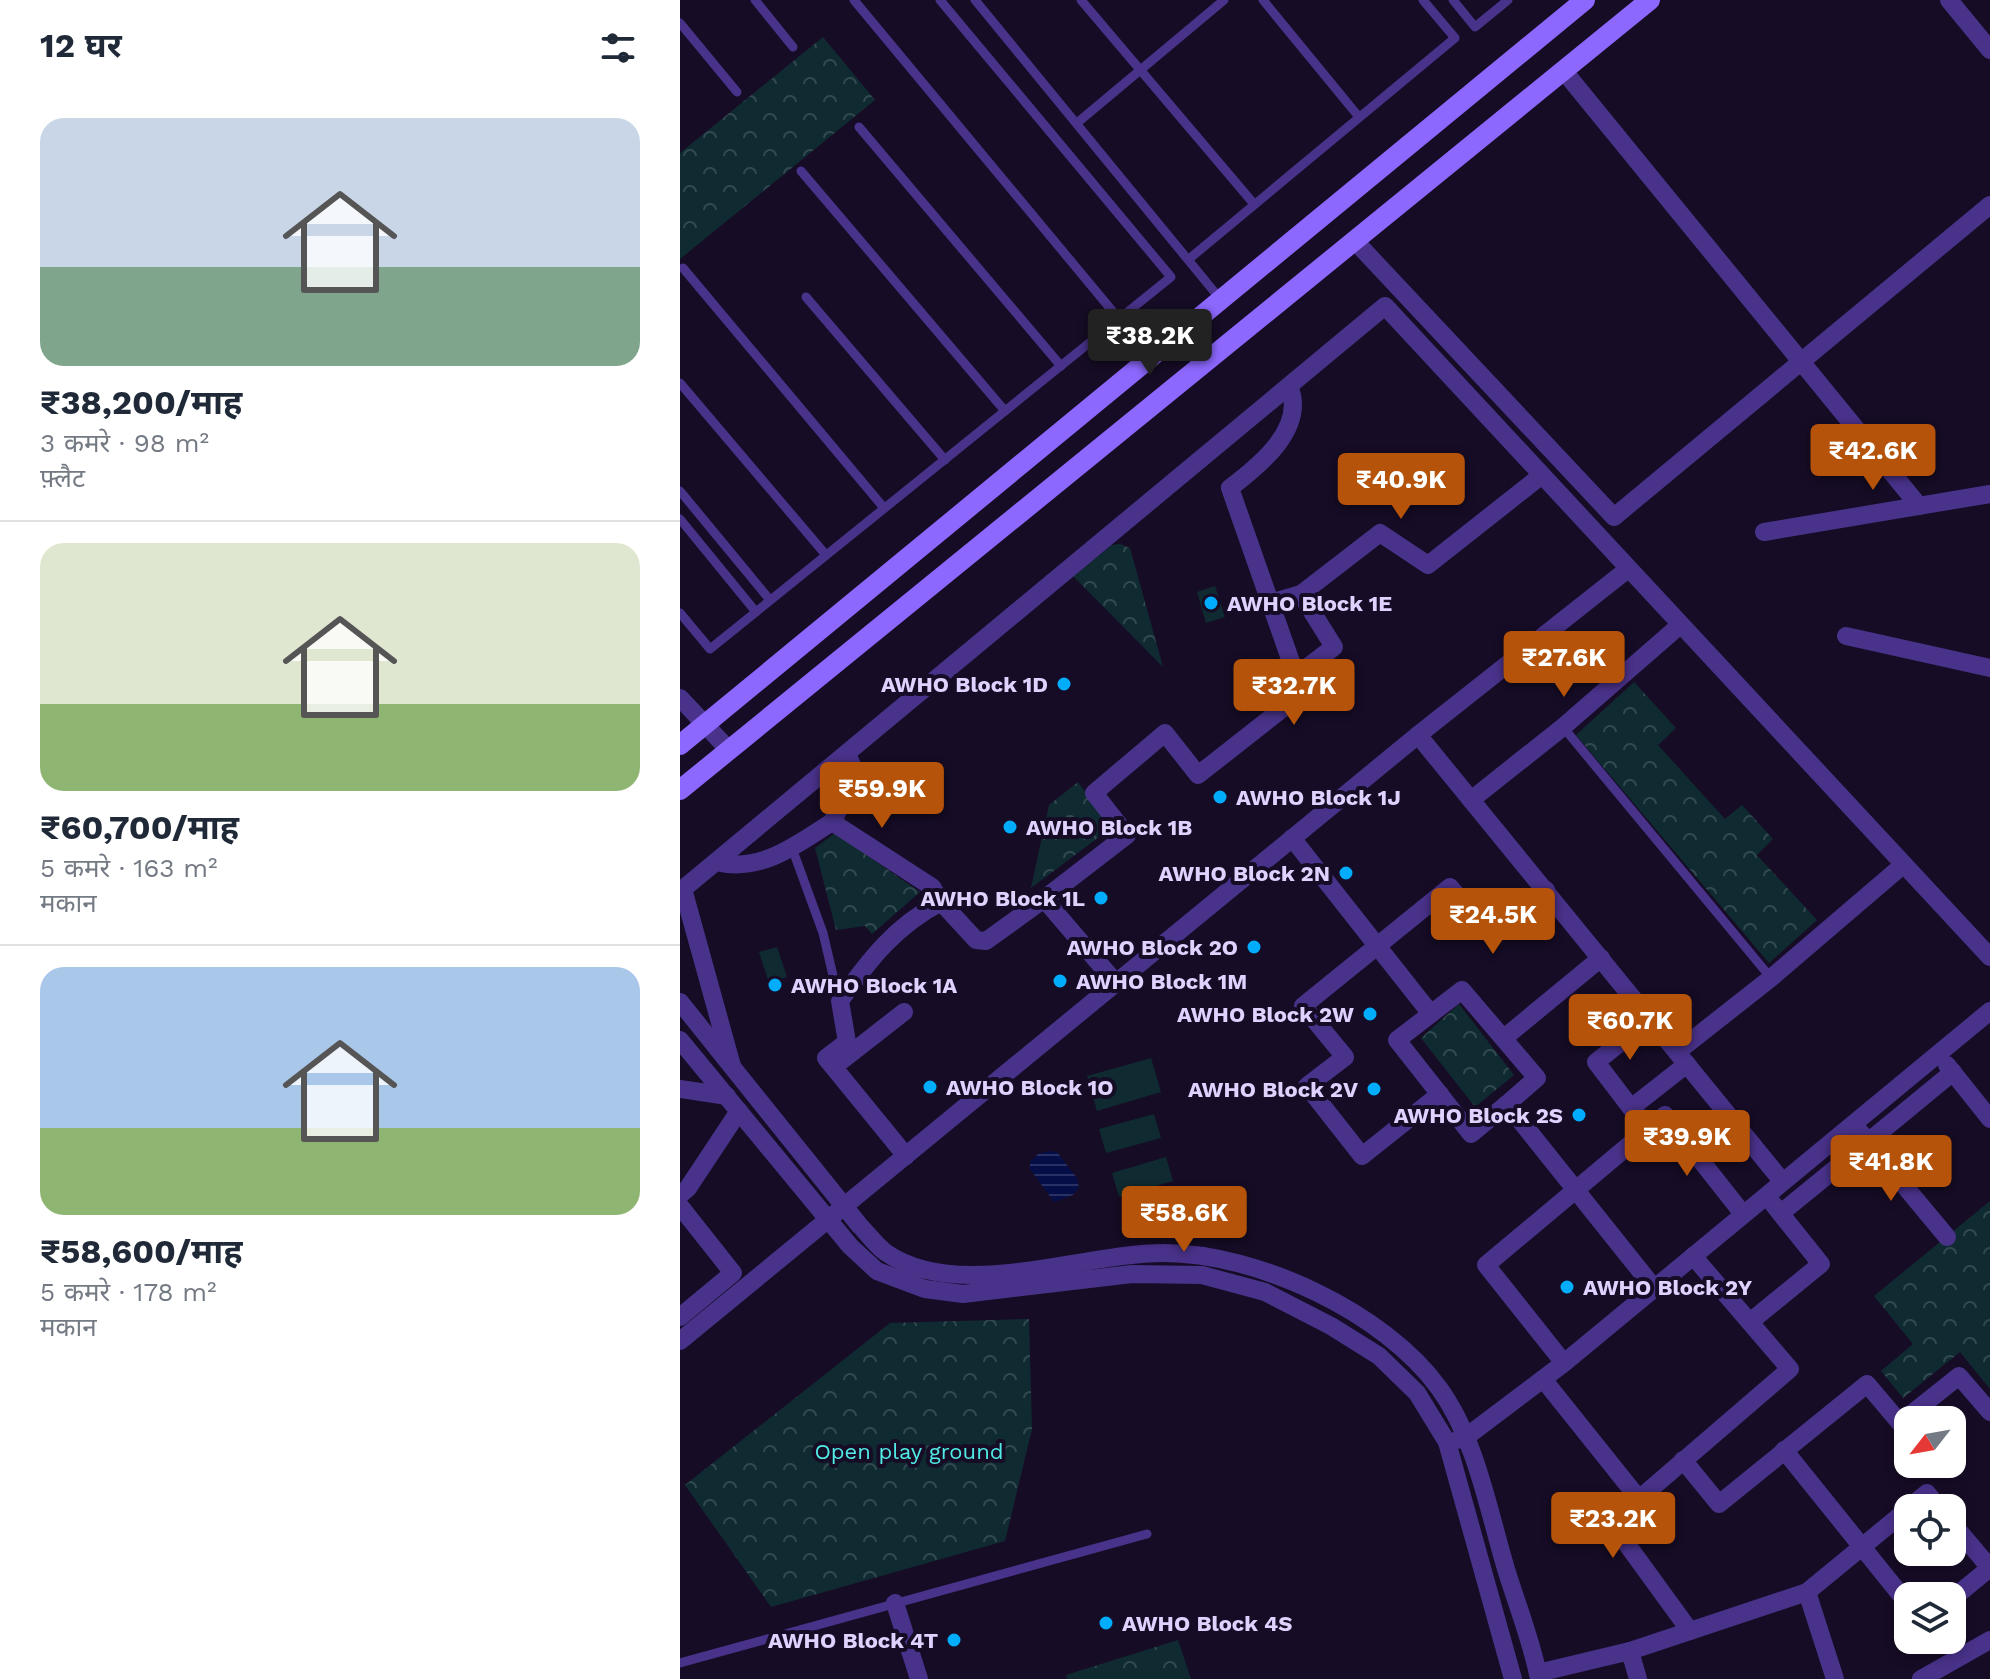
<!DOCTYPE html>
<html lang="hi">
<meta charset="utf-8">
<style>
body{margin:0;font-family:"Work Sans","Noto Sans Devanagari",sans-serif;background:#f6f6f7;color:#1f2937;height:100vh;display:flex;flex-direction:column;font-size:30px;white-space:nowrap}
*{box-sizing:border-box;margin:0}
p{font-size:26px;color:#747a83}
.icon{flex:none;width:44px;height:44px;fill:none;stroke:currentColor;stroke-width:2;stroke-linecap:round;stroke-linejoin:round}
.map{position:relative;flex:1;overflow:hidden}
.details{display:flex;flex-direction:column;background:#fff;width:680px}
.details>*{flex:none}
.needle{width:52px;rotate:239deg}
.buttons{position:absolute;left:1214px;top:1406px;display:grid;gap:16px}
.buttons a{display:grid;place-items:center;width:72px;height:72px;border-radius:16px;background:#fff;box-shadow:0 4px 12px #0003;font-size:40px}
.price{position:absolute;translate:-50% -68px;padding:0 18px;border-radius:8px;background:#b45309;color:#fff;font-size:26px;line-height:52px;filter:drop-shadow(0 2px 4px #0008)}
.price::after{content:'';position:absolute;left:50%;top:48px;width:24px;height:18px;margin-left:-12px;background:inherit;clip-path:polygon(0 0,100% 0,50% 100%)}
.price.active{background:#222;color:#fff}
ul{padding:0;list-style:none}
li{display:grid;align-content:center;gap:16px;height:424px;padding:0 40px}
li+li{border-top:2px solid #e0e1e3}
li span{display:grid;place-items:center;height:248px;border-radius:24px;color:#555}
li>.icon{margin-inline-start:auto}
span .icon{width:144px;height:144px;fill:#fffc;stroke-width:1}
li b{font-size:34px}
h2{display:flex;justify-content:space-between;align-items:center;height:96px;padding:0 40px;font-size:34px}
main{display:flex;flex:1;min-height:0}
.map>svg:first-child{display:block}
</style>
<main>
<section class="details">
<h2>12 घर<svg class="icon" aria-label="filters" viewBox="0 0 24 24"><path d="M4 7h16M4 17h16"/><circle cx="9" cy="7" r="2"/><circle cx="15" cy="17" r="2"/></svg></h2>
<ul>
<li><span style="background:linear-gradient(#c9d6e8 60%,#7fa58c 0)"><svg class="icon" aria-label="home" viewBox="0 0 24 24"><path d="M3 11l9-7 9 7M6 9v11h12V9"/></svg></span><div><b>₹38,200/माह</b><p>3 कमरे · 98 m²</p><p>फ़्लैट</p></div></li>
<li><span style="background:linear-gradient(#dfe7d0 65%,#8fb573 0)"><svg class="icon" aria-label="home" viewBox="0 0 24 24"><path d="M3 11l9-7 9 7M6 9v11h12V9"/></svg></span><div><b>₹60,700/माह</b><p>5 कमरे · 163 m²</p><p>मकान</p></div></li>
<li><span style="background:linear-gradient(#a9c7e8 65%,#8fb573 0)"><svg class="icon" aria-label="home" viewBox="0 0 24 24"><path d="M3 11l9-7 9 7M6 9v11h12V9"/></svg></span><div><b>₹58,600/माह</b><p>5 कमरे · 178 m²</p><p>मकान</p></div></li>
</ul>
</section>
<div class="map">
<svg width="1310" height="1679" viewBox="0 0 1310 1679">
<defs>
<pattern id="forest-crowns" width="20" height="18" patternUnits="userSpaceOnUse" patternTransform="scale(2)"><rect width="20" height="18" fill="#0f2b31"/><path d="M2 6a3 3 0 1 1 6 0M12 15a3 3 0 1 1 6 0" fill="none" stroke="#324950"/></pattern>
<pattern id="water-rules" width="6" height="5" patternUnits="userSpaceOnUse" patternTransform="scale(2)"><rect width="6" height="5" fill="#050e47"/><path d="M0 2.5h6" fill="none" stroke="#293063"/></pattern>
</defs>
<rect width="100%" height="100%" fill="#160c26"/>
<g fill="url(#forest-crowns)">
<path d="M 143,37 L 195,100 L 0,259 L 0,153 Z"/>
<path d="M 440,544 L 450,548 L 483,667 L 393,576 L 432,545 Z"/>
<path d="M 954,682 L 996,728 L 978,745 L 1045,819 L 1062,805 L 1093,839 L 1077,855 L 1137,920 L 1089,963 L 896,735 Z"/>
<path d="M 398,782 L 431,828 L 351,888 L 369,805 Z"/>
<path d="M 155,833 L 240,892 L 192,934 L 185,926 L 156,930 L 135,848 Z"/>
<path d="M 779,1004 L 834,1075 L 795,1107 L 741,1038 Z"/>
<path d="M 1310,1201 L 1310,1389 L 1280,1352 L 1223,1398 L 1201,1371 L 1233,1344 L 1194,1296 Z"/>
<path d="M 349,1319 L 352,1429 L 325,1541 L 91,1607 L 5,1485 L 210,1323 Z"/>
<path d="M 498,1640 L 511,1679 L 387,1679 L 386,1675 Z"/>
</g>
<g fill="#0f2b31">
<path d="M 535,586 L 545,617 L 526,623 L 517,592 Z"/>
<path d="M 97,947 L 107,977 L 89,983 L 79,952 Z"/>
<path d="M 471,1058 L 481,1092 L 417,1111 L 407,1076 Z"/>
<path d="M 474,1114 L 481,1138 L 426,1153 L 419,1129 Z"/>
<path d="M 486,1157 L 493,1181 L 439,1197 L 432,1173 Z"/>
</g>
<path fill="url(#water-rules)" d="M 369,1151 L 377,1152 L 397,1178 L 399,1187 L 393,1195 L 374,1202 L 350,1169 L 350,1162 L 358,1154 Z"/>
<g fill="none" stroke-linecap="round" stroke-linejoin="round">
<g stroke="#49328a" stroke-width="9">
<path d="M 75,0 L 113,47"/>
<path d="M 174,0 L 439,319"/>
<path d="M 295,0 L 541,300"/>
<path d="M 401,0 L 574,204"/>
<path d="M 583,0 L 679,117"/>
<path d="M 773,0 L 795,27 L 828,0"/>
<path d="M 0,23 L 57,92"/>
<path d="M 397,123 L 544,0"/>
<path d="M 179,127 L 381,366"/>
<path d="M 121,171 L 325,411"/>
<path d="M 509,259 L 775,38 L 743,0"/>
<path d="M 3,268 L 204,508"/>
<path d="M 126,297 L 265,460"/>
<path d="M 0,383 L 146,555"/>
<path d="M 0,491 L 90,600"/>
<path d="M 0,519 L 76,612"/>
<path d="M 0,613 L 30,649 L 491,277 L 260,0"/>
<path d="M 883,727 L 1091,978"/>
<path d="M 112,848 L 143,933 L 159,1001"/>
<path d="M 0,1663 L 467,1534"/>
</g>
<g stroke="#49328a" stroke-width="18">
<path d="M 1269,0 L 1310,50"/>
<path d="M 883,70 L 1239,506"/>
<path d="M 674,240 L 934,517 L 1310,205"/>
<path d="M 1084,532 L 1310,494"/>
<path d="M 590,603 L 621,594 L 700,533 L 748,565 L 862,475"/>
<path d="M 1166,636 L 1310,668"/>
<path d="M 616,676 L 654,647 L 621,594"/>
<path d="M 0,698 L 49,750"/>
<path d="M 738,735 L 1102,1181"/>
<path d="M 167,754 L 177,776 L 152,822 L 252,887 L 261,902"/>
<path d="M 791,800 L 883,727 L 999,626"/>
<path d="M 612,838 L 751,1014"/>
<path d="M 36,862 C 81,873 116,845 152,822"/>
<path d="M 364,899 L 447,835 L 414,793 L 485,733 L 518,775 L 602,709 L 598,691 L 616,676 L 550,488 C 579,466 627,428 609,386"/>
<path d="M 0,1002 L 180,1226 C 188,1234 196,1245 205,1252 C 277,1303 402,1253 484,1253 C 577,1253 704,1312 759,1388 C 796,1439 808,1509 826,1569 C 837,1605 852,1642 859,1679"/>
<path d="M 824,1038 L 921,958"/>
<path d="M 0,1040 L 170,1246 L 197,1271 L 245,1289 L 283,1294 L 452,1274 L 522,1275 L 585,1292 L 651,1326 L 699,1356 L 737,1393 L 767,1442 L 833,1679"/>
<path d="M 997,1052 L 1091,978 L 1223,865"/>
<path d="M 160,1062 L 224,1012"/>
<path d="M 1267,1065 L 1310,1119"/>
<path d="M 52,1066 L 3,889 L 705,306 L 1310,957"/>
<path d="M 0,1089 L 47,1096"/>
<path d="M 760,1094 L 682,1156 L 627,1086 L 665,1057 L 623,1006 L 770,887 L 811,935 L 866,890"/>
<path d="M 827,1104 L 857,1078 L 782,990 L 717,1040 L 791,1134 L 827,1104 L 974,1288"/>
<path d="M 951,1108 L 916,1062 L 970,1019"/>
<path d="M 959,1117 L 951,1108 L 1007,1064"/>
<path d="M 1181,1133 L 1188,1142 L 1273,1072"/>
<path d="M 226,1156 L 146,1058 L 167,1042 L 160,1001 C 189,960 215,926 261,902 L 296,940 L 306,941 L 364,899 L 436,983"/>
<path d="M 0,1195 L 8,1188 L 59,1111"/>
<path d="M 0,1206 L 53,1273 L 0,1317"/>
<path d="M 1101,1213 L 1188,1142 L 1267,1237"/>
<path d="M 1070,1322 L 1141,1264 L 1093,1204"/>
<path d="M 0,1341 L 738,735 L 948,569"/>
<path d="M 884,1363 L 806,1265 L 985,1115 L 1063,1214"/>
<path d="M 863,1379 L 959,1499 L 1110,1369 L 1013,1256"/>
<path d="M 777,1440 L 786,1437 L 884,1363 L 1310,1011"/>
<path d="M 1104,1450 L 1228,1604"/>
<path d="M 1003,1460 L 1039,1504 L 1187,1384 L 1220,1423 L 1279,1376 L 1310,1412"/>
<path d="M 959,1499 L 930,1521 L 1010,1631"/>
<path d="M 1229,1508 L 1247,1493 L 1259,1508"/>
<path d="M 1272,1523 L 1310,1568"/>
<path d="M 1127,1592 L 1155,1679"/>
<path d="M 1272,1599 L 1310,1568"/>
<path d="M 215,1603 L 239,1679"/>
<path d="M 950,1651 L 1127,1592 L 1228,1509"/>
<path d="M 858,1673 L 950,1651 L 958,1679"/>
<path d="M 1241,1679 L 1310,1640"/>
</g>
<g stroke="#8d68ff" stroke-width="20">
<path d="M 0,745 L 905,0"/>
<path d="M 0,790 L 970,0"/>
</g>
</g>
<g fill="#00acfc" stroke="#160c26" stroke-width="3">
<circle cx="531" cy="603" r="8"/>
<circle cx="384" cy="684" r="8"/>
<circle cx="540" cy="797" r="8"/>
<circle cx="330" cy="827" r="8"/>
<circle cx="666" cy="873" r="8"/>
<circle cx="421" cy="898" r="8"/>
<circle cx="574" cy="947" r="8"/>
<circle cx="380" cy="981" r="8"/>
<circle cx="95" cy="985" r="8"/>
<circle cx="690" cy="1014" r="8"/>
<circle cx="250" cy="1087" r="8"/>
<circle cx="694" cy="1089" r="8"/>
<circle cx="899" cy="1115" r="8"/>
<circle cx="887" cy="1287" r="8"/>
<circle cx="426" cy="1623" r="8"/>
<circle cx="274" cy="1640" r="8"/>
</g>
<g text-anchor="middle" stroke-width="8" stroke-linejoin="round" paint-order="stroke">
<g font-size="22" font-weight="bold" fill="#e1d1ff" stroke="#160c26" text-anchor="start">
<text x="547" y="611">AWHO Block 1E</text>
<text x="368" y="692" text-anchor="end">AWHO Block 1D</text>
<text x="556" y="805">AWHO Block 1J</text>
<text x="346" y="835">AWHO Block 1B</text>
<text x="650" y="881" text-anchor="end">AWHO Block 2N</text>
<text x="405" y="906" text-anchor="end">AWHO Block 1L</text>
<text x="558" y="955" text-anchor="end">AWHO Block 2O</text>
<text x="396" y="989">AWHO Block 1M</text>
<text x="111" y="993">AWHO Block 1A</text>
<text x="674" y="1022" text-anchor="end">AWHO Block 2W</text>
<text x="266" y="1095">AWHO Block 1O</text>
<text x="678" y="1097" text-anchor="end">AWHO Block 2V</text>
<text x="883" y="1123" text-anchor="end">AWHO Block 2S</text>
<text x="903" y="1295">AWHO Block 2Y</text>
<text x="442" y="1631">AWHO Block 4S</text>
<text x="258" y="1648" text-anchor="end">AWHO Block 4T</text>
</g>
<g font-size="22" fill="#51ece7" stroke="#160c26">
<text x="229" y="1459">Open play ground</text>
</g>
</g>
</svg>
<div class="buttons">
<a><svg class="needle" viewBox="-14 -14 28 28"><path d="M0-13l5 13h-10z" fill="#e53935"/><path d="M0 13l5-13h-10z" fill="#747a83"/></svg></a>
<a><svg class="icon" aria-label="locate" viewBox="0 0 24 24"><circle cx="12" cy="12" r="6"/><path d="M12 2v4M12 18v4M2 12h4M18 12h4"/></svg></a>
<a><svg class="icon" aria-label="layers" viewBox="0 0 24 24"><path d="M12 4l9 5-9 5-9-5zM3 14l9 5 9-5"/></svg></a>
</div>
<b class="price active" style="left:470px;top:377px">₹38.2K</b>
<b class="price" style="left:1193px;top:492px">₹42.6K</b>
<b class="price" style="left:721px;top:521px">₹40.9K</b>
<b class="price" style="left:884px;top:699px">₹27.6K</b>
<b class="price" style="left:614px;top:727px">₹32.7K</b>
<b class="price" style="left:202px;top:830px">₹59.9K</b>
<b class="price" style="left:813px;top:956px">₹24.5K</b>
<b class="price" style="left:950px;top:1062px">₹60.7K</b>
<b class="price" style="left:1007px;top:1178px">₹39.9K</b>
<b class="price" style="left:1211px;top:1203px">₹41.8K</b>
<b class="price" style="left:504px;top:1254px">₹58.6K</b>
<b class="price" style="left:933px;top:1560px">₹23.2K</b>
</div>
</main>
